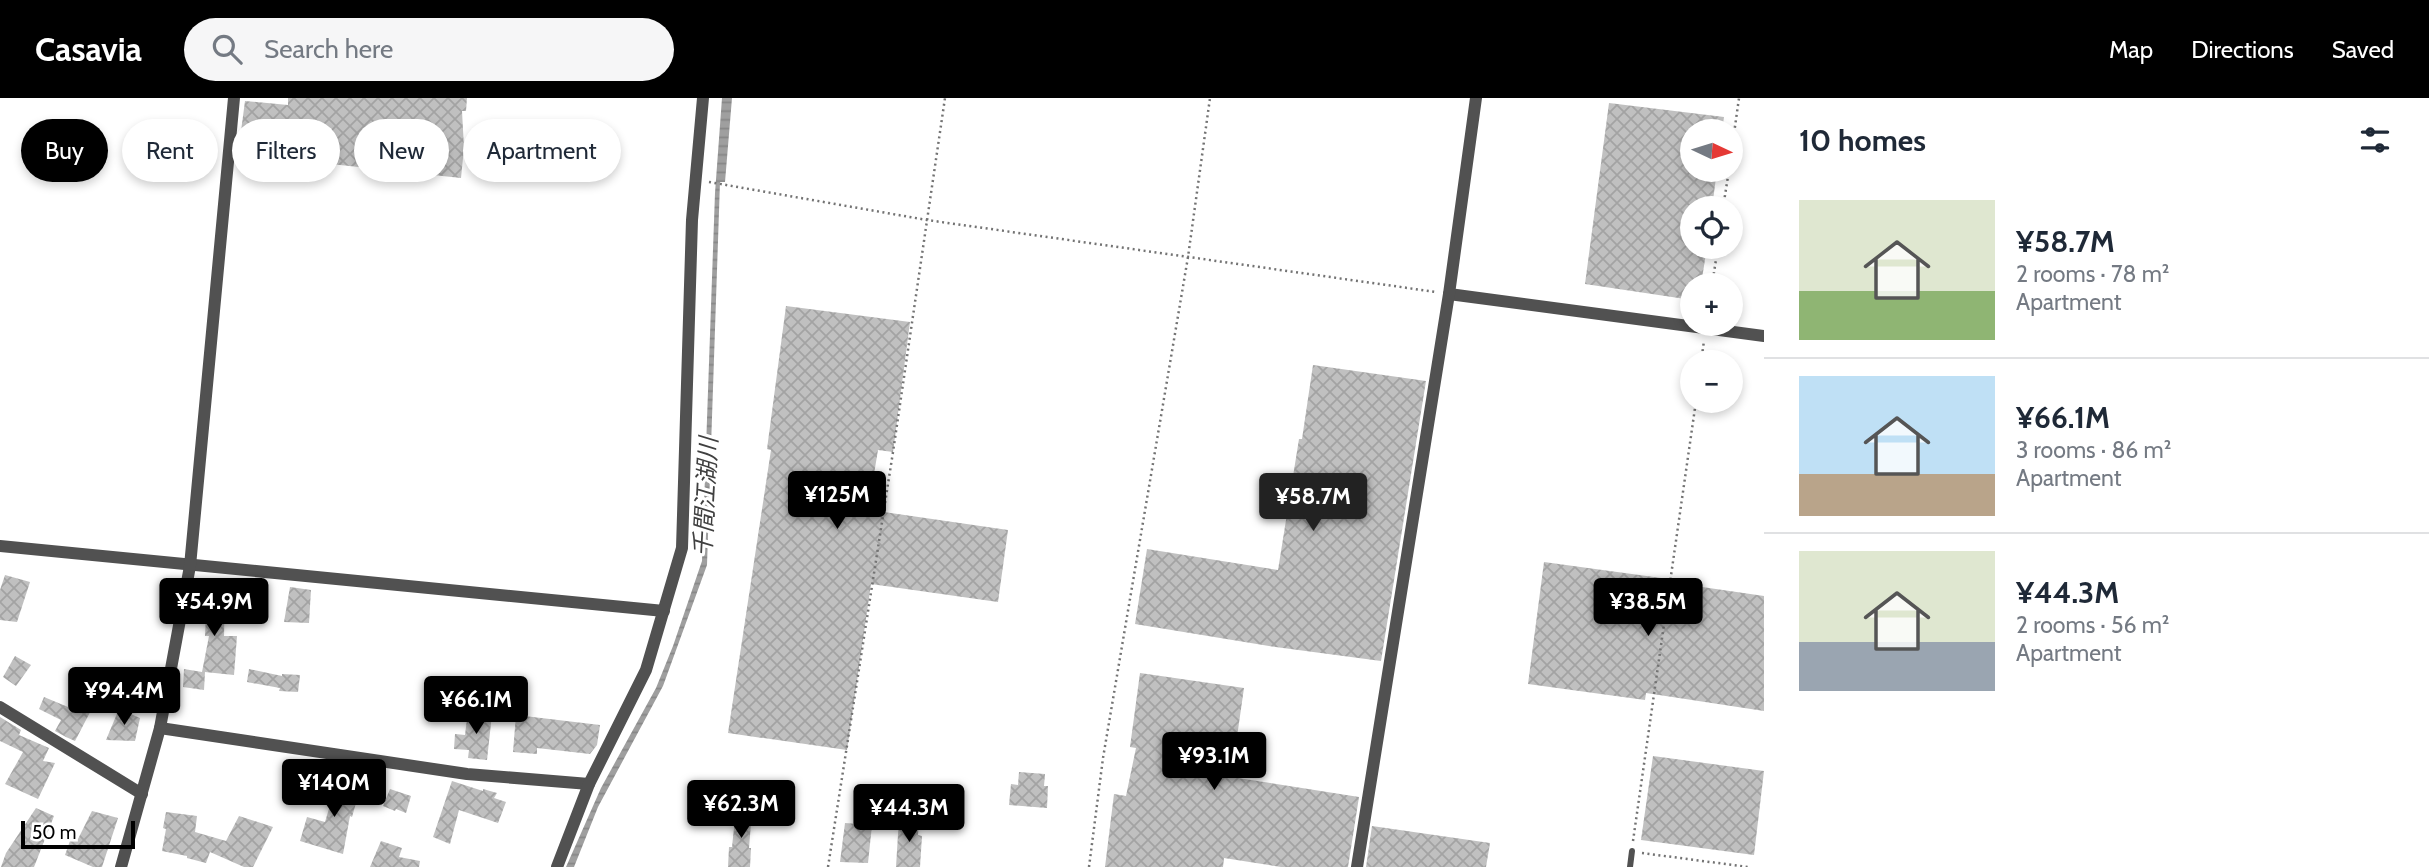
<!DOCTYPE html>
<meta charset="utf-8">
<style>
body{margin:0;font-family:Cabin,"Noto Sans JP",sans-serif;background:#f6f6f7;color:#1f2937;height:100vh;display:flex;flex-direction:column;font-size:26px;white-space:nowrap}
*{box-sizing:border-box;margin:0}
p{font-size:23px;color:#747a83}
.icon{flex:none;width:38px;height:38px;fill:none;stroke:currentColor;stroke-width:2;stroke-linecap:round;stroke-linejoin:round}
.map{position:relative;flex:1;overflow:hidden}
.details{display:flex;flex-direction:column;background:#fff;width:665px}
.details>*{flex:none}
.banner{position:absolute;left:21px;top:21px;width:665px;height:63px;display:flex;gap:14px}
.needle{width:46px;rotate:94deg}
.controls{position:absolute;left:1680px;top:21px;display:grid;gap:14px}
.controls a{display:grid;place-items:center;width:63px;height:63px;border-radius:50%;background:#fff;box-shadow:0 4px 10px #0003;font-size:35px}
.scale{position:absolute;left:21px;bottom:18px;width:114px;box-sizing:border-box;padding-left:7px;border:4px solid #000;border-top:0;font-size:19px;line-height:24px;white-space:nowrap;color:#000;-webkit-text-stroke:5px #fff;paint-order:stroke}
.price{position:absolute;translate:-50% -60px;padding:0 16px;border-radius:7px;background:#000;color:#fff;font-size:23px;line-height:46px;filter:drop-shadow(0 2px 4px #0008)}
.price::after{content:'';position:absolute;left:50%;top:42px;width:21px;height:16px;margin-left:-10px;background:inherit;clip-path:polygon(0 0,100% 0,50% 100%)}
.price.active{background:#222;color:#fff}
ul{padding:0;list-style:none}
li{display:flex;align-items:center;gap:21px;height:175px;padding:0 35px}
li+li{border-top:2px solid #e0e1e3}
li span{display:grid;place-items:center;flex:none;width:196px;height:140px;border-radius:0px;color:#555}
li>.icon{margin-inline-start:auto}
span .icon{width:84px;height:84px;fill:#fffc;stroke-width:1}
li b{font-size:30px}
h2{display:flex;justify-content:space-between;align-items:center;height:84px;padding:0 35px;font-size:30px}
.tag{padding:0 24px;border-radius:32px;background:#fff;box-shadow:0 4px 10px #0003;font-size:24px;line-height:63px}
.tag.active{background:#000;color:#fff}
header{display:flex;align-items:center;gap:42px;box-sizing:border-box;height:98px;padding:0 35px;background:#000;color:#fff}
header strong{font-size:33px}
nav{display:flex;gap:38px;margin-inline-start:auto;font-size:24px}
.search{width:490px;height:63px;background:#f6f6f7;display:flex;align-items:center;gap:18px;box-sizing:border-box;padding:0 24px;border-radius:38px;color:#747a83;font-size:26px}
main{display:flex;flex:1;min-height:0}
.map>svg:first-child{display:block}
</style>
<header>
<strong>Casavia</strong>
<div class="search"><svg class="icon" aria-label="search" viewBox="0 0 24 24"><circle cx="10" cy="10" r="6"/><path d="M15 15l6 6"/></svg>Search here</div>
<nav><a>Map</a><a>Directions</a><a>Saved</a></nav>
</header>
<main>
<div class="map">
<svg width="1764" height="769" viewBox="0 0 1764 769">
<defs>
<pattern id="water-rules" width="6" height="5" patternUnits="userSpaceOnUse" patternTransform="scale(1.75)"><rect width="6" height="5" fill="#9f9f9f"/><path d="M0 2.5h6" fill="none" stroke="#878787"/></pattern>
<pattern id="building-cross-hatch" width="8" height="8" patternUnits="userSpaceOnUse" patternTransform="scale(1.75)"><rect width="8" height="8" fill="#c0c0c0"/><path d="M0 0l8 8M0 8l8-8" fill="none" stroke="#a3a3a3"/></pattern>
</defs>
<rect width="100%" height="100%" fill="#fff"/>
<path fill="url(#water-rules)" d="M 722,0 L 732,0 L 725,84 L 720,84 L 707,467 L 663,588 L 598,709 L 574,769 L 566,769 L 601,690 L 656,590 L 673,548 L 702,463 L 715,95 Z"/>
<g fill="url(#building-cross-hatch)">
<path d="M 288,0 L 467,0 L 466,13 L 462,13 L 464,50 L 461,80 L 238,56 L 245,3 L 288,7 Z"/>
<path d="M 1609,5 L 1724,19 L 1722,33 L 1692,33 L 1692,72 L 1717,72 L 1712,110 L 1692,110 L 1692,149 L 1707,149 L 1701,187 L 1692,187 L 1692,202 L 1585,186 Z"/>
<path d="M 786,208 L 910,224 L 893,354 L 878,352 L 874,376 L 883,377 L 877,413 L 1008,432 L 998,504 L 871,486 L 847,652 L 728,635 L 771,352 L 767,351 Z"/>
<path d="M 1313,267 L 1426,283 L 1381,563 L 1269,548 L 1135,526 L 1147,451 L 1278,472 L 1299,341 L 1302,341 Z"/>
<path d="M 1544,464 L 1661,480 L 1661,483 L 1764,498 L 1764,613 L 1646,595 L 1645,602 L 1528,586 Z"/>
<path d="M 5,477 L 30,484 L 17,524 L 0,522 L 0,492 Z"/>
<path d="M 202,483 L 225,487 L 224,538 L 237,538 L 234,577 L 205,574 L 204,592 L 183,589 L 184,571 L 202,574 L 209,538 L 205,538 L 206,515 L 200,515 Z"/>
<path d="M 290,489 L 311,492 L 309,525 L 284,524 Z"/>
<path d="M 15,558 L 31,567 L 16,588 L 3,579 Z"/>
<path d="M 98,571 L 123,588 L 112,608 L 98,599 L 75,643 L 66,639 L 55,633 L 61,622 L 39,611 L 44,599 L 68,609 L 73,599 L 81,602 Z"/>
<path d="M 249,571 L 282,578 L 282,576 L 300,577 L 298,594 L 279,593 L 280,590 L 247,584 Z"/>
<path d="M 1140,575 L 1244,590 L 1232,674 L 1239,675 L 1238,680 L 1359,699 L 1348,769 L 1281,769 L 1224,760 L 1223,769 L 1105,769 L 1114,696 L 1126,698 L 1136,650 L 1130,649 Z"/>
<path d="M 119,611 L 140,620 L 135,643 L 106,642 Z"/>
<path d="M 468,613 L 492,616 L 487,662 L 468,660 L 469,652 L 454,651 L 455,636 L 465,637 Z"/>
<path d="M 516,617 L 600,627 L 597,647 L 590,656 L 537,650 L 537,656 L 513,654 Z"/>
<path d="M 0,619 L 21,632 L 19,637 L 49,650 L 43,663 L 55,665 L 38,701 L 5,686 L 23,654 L 0,643 Z"/>
<path d="M 1653,658 L 1764,673 L 1754,757 L 1641,742 Z"/>
<path d="M 1019,674 L 1045,676 L 1044,688 L 1048,688 L 1047,710 L 1009,707 L 1011,686 L 1018,687 Z"/>
<path d="M 349,681 L 362,684 L 352,719 L 350,718 L 343,756 L 300,743 L 307,719 L 325,724 L 337,684 L 348,686 Z"/>
<path d="M 452,683 L 483,693 L 483,691 L 497,695 L 494,700 L 506,704 L 498,725 L 459,712 L 450,746 L 433,739 Z"/>
<path d="M 390,691 L 411,698 L 406,715 L 396,711 L 395,713 L 383,708 Z"/>
<path d="M 36,710 L 54,718 L 34,769 L 1,769 L 6,755 Z"/>
<path d="M 736,711 L 752,713 L 749,750 L 751,750 L 750,769 L 728,769 L 729,749 L 732,749 Z"/>
<path d="M 92,713 L 118,720 L 102,769 L 93,769 L 65,757 L 71,740 L 78,741 Z"/>
<path d="M 166,714 L 197,718 L 195,734 L 226,743 L 239,718 L 273,729 L 253,769 L 244,769 L 210,754 L 206,765 L 187,760 L 187,758 L 162,753 L 166,731 L 163,730 Z"/>
<path d="M 899,720 L 919,722 L 918,737 L 922,738 L 920,769 L 896,769 Z"/>
<path d="M 845,725 L 872,727 L 868,765 L 840,764 Z"/>
<path d="M 1372,728 L 1490,745 L 1486,769 L 1366,769 Z"/>
<path d="M 381,743 L 402,750 L 399,759 L 420,763 L 419,769 L 370,769 Z"/>
</g>
<g fill="none" stroke-linecap="round" stroke-linejoin="round">
<g stroke="#737373" stroke-width="2.5" stroke-dasharray="2 3.5" stroke-linecap="butt">
<path d="M 1731,57 L 1739,0"/>
<path d="M 709,84 L 927,122 L 1436,194"/>
<path d="M 1723,110 L 1729,72"/>
<path d="M 1712,187 L 1718,149"/>
<path d="M 1701,264 L 1704,243"/>
<path d="M 1633,743 L 1696,303"/>
<path d="M 1642,755 L 1748,769"/>
<path d="M 828,769 L 893,354 L 945,0"/>
<path d="M 1089,769 L 1103,660 L 1188,159 L 1210,0"/>
</g>
<path stroke="#515151" stroke-width="6" d="M 1630,769 L 1632,753"/>
<g stroke="#515151" stroke-width="12">
<path d="M 1449,196 L 1764,238"/>
<path d="M 0,448 L 664,513"/>
<path d="M 0,609 L 142,696"/>
<path d="M 160,630 L 467,676 L 589,686"/>
<path d="M 121,769 L 160,630 L 190,468 L 234,0"/>
<path d="M 557,769 L 589,686 L 646,572 L 682,450 L 692,122 L 703,0"/>
<path d="M 1357,769 L 1449,196 L 1476,0"/>
</g>
</g>
<g text-anchor="middle" stroke-width="6" stroke-linejoin="round" paint-order="stroke">
<g font-size="24" font-style="italic" fill="#404040" stroke="#fff">
<text transform="translate(706 399) rotate(-87)" y="8">千間江湖川</text>
</g>
</g>
</svg>
<div class="controls">
<a><svg class="needle" viewBox="-14 -14 28 28"><path d="M0-13l5 13h-10z" fill="#e53935"/><path d="M0 13l5-13h-10z" fill="#747a83"/></svg></a>
<a><svg class="icon" aria-label="locate" viewBox="0 0 24 24"><circle cx="12" cy="12" r="6"/><path d="M12 2v4M12 18v4M2 12h4M18 12h4"/></svg></a>
<a>+</a>
<a>−</a>
</div>
<div class="scale">50 m</div>
<b class="price" style="left:837px;top:433px">¥125M</b>
<b class="price active" style="left:1313px;top:435px">¥58.7M</b>
<b class="price" style="left:214px;top:540px">¥54.9M</b>
<b class="price" style="left:1648px;top:540px">¥38.5M</b>
<b class="price" style="left:124px;top:629px">¥94.4M</b>
<b class="price" style="left:476px;top:638px">¥66.1M</b>
<b class="price" style="left:1214px;top:694px">¥93.1M</b>
<b class="price" style="left:334px;top:721px">¥140M</b>
<b class="price" style="left:741px;top:742px">¥62.3M</b>
<b class="price" style="left:909px;top:746px">¥44.3M</b>
<div class="banner">
<a class="tag active">Buy</a>
<a class="tag">Rent</a>
<a class="tag">Filters</a>
<a class="tag">New</a>
<a class="tag">Apartment</a>
</div>
</div>
<section class="details">
<h2>10 homes<svg class="icon" aria-label="filters" viewBox="0 0 24 24"><path d="M4 7h16M4 17h16"/><circle cx="9" cy="7" r="2"/><circle cx="15" cy="17" r="2"/></svg></h2>
<ul>
<li><span style="background:linear-gradient(#dfe7d0 65%,#8fb573 0)"><svg class="icon" aria-label="home" viewBox="0 0 24 24"><path d="M3 11l9-7 9 7M6 9v11h12V9"/></svg></span><div><b>¥58.7M</b><p>2 rooms · 78 m²</p><p>Apartment</p></div></li>
<li><span style="background:linear-gradient(#bfe0f5 70%,#b9a48a 0)"><svg class="icon" aria-label="home" viewBox="0 0 24 24"><path d="M3 11l9-7 9 7M6 9v11h12V9"/></svg></span><div><b>¥66.1M</b><p>3 rooms · 86 m²</p><p>Apartment</p></div></li>
<li><span style="background:linear-gradient(#dfe7d0 65%,#9aa5b1 0)"><svg class="icon" aria-label="home" viewBox="0 0 24 24"><path d="M3 11l9-7 9 7M6 9v11h12V9"/></svg></span><div><b>¥44.3M</b><p>2 rooms · 56 m²</p><p>Apartment</p></div></li>
</ul>
</section>
</main>
